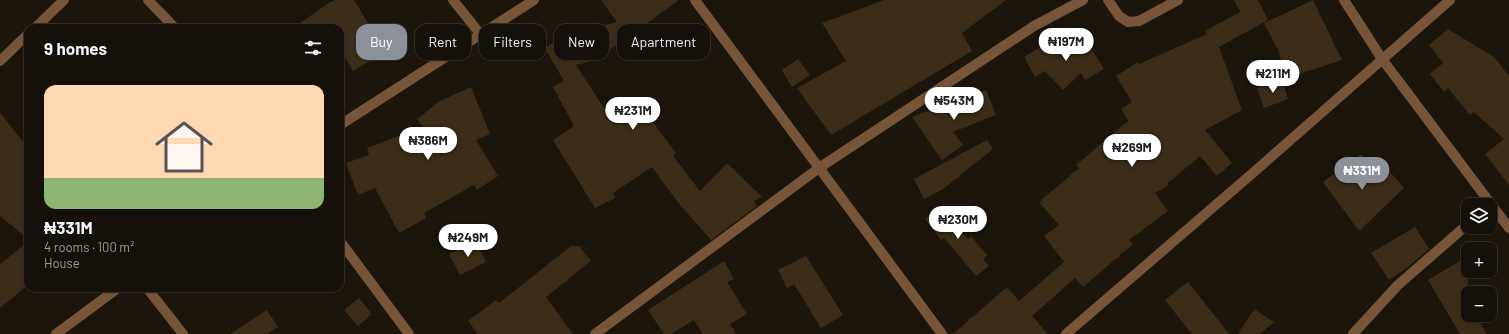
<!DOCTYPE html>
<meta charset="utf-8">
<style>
body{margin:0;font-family:Barlow,sans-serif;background:#1e1912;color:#f1f3f6;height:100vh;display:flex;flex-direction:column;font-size:15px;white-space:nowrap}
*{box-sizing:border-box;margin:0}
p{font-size:13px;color:#9d9d9c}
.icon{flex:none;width:22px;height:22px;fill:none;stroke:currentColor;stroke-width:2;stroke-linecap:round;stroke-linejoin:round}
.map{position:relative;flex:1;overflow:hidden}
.drawer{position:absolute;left:24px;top:24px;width:320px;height:268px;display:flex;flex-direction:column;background:#151009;border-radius:12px;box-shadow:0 1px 3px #0004,0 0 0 1px #34302a}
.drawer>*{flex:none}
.guide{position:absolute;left:356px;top:24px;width:380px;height:36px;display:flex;gap:8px}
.fabs{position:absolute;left:1461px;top:198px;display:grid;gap:8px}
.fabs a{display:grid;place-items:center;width:36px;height:36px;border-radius:8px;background:#151009;box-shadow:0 1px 3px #0004,0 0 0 1px #34302a;font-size:20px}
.price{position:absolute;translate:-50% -34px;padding:0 9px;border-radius:14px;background:#fff;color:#222;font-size:13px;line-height:26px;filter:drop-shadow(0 1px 2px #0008)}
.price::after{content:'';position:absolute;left:50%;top:24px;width:12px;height:9px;margin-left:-6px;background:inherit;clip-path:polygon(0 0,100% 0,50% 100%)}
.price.current{background:#8c9099;color:#fff}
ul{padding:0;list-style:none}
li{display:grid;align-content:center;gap:8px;height:212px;padding:0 20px}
li span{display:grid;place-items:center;height:124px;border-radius:12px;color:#555}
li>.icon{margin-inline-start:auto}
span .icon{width:72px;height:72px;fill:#fffc;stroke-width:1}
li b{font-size:17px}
h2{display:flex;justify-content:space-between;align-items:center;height:48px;padding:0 20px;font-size:17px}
.tag{padding:0 14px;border-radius:12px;background:#151009;box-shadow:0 1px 3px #0004,0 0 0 1px #34302a;font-size:14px;line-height:36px}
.tag.current{background:#8c9099;color:#fff}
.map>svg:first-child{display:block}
</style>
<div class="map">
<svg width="1509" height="334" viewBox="0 0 1509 334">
<rect width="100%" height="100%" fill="#1c150c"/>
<g fill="#3b2d19">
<path d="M 335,0 L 354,0 L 386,52 L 353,71 L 340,49 L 340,28 L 293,28 L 327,4 Z"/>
<path d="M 601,0 L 679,0 L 628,37 L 592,61 L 576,65 L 608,114 L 637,101 L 676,153 L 673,156 L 700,191 L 727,163 L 762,197 L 754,201 L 757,206 L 711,240 L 680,205 L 652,167 L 613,193 L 615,198 L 595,208 L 553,140 L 574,126 L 553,87 L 564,81 L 545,48 L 559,39 L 560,41 L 574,34 L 617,22 Z"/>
<path d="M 884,0 L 1006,0 L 962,33 L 972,51 L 831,135 L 797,88 L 846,61 L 822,23 Z"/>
<path d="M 1234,0 L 1258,0 L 1268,20 L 1219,47 L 1242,110 L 1205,130 L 1232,163 L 1217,176 L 1200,156 L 1168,183 L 1169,185 L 1155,193 L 1168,211 L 1129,240 L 1133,244 L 1083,287 L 1075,278 L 1032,316 L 1048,334 L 953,334 L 1007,287 L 1019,301 L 1064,262 L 1044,236 L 1059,225 L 1039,202 L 1079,168 L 1076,165 L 1128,121 L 1121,109 L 1132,102 L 1116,76 L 1138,62 L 1139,64 L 1207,34 L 1205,31 L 1240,12 Z"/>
<path d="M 1313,0 L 1342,60 L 1287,78 L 1278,50 L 1264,23 Z"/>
<path d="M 1448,29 L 1494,57 L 1509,76 L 1509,185 L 1485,154 L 1504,139 L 1474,112 L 1470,115 L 1448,88 L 1444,92 L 1430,74 L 1443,63 L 1429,45 Z"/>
<path d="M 1082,34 L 1104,69 L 1085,80 L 1081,73 L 1063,90 L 1045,71 L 1035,77 L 1024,57 L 1044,45 L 1049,54 Z"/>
<path d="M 798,59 L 810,75 L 792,87 L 782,70 Z"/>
<path d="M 1282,80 L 1288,99 L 1264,108 L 1257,88 Z"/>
<path d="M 471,87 L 490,134 L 476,140 L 498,176 L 477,190 L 474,185 L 424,213 L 426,218 L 399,233 L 375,188 L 358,195 L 346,163 L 369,155 L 367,148 L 423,127 L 417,119 L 440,101 Z"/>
<path d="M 986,90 L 996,115 L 953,132 L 963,145 L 942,160 L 912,117 Z"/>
<path d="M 0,113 L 28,148 L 28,239 L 0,216 Z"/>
<path d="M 987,140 L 993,149 L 943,189 L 924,199 L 914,179 Z"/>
<path d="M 1361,154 L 1380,183 L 1391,173 L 1404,188 L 1359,231 L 1323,182 Z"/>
<path d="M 943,205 L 968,239 L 971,236 L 987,255 L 983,259 L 989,266 L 976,276 L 944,238 L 941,240 L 925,219 Z"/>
<path d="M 1415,227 L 1429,249 L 1408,267 L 1389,280 L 1371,253 Z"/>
<path d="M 476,241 L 486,262 L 460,275 L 449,254 Z"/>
<path d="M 28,242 L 28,285 L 0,308 L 0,264 Z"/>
<path d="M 571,246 L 579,246 L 591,261 L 546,297 L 573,334 L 478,334 L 468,321 L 496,300 L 499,303 Z"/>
<path d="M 806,256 L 843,315 L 821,328 L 794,284 L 787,288 L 778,270 Z"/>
<path d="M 1468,256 L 1468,315 L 1476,315 L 1487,334 L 1460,334 L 1428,280 Z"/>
<path d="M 724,261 L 734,279 L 727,282 L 747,314 L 730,324 L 736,334 L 703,334 L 694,320 L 671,334 L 664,334 L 648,310 Z"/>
<path d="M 1188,282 L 1229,334 L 1192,334 L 1165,300 Z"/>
<path d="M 359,298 L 372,314 L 358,326 L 344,310 Z"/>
<path d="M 1254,309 L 1274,322 L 1260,334 L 1238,334 Z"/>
<path d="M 267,310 L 278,327 L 267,334 L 230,334 Z"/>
</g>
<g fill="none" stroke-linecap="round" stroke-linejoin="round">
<g stroke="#785439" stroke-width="10">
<path d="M 148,0 L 175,28"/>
<path d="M 453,0 L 481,35"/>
<path d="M 695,0 L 942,334"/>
<path d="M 1108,0 L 1119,16 L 1128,22 L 1139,21 L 1178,0"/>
<path d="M 1344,0 L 1382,59 L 1509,228"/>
<path d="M 35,28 L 64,0"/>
<path d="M 0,61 L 28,34"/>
<path d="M 340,125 L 534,0"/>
<path d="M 340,241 L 409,334"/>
<path d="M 147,288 L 183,334"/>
<path d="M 56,334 L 118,288"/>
<path d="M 595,334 L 819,168 L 1034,26 L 1083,0"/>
<path d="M 1066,334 L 1254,172 L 1450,0"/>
<path d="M 1353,334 L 1398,285 L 1468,224"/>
</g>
</g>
</svg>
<div class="fabs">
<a><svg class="icon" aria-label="layers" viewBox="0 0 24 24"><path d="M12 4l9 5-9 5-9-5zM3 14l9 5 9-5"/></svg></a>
<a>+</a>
<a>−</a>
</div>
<b class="price" style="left:1066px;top:62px">₦197M</b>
<b class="price" style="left:1273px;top:94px">₦211M</b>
<b class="price" style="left:954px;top:121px">₦543M</b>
<b class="price" style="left:633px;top:131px">₦231M</b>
<b class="price" style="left:428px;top:161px">₦386M</b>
<b class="price" style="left:1132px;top:168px">₦269M</b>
<b class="price current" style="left:1362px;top:191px">₦331M</b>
<b class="price" style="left:958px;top:240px">₦230M</b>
<b class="price" style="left:468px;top:258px">₦249M</b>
<div class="guide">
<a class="tag current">Buy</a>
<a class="tag">Rent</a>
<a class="tag">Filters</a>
<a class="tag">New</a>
<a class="tag">Apartment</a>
</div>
<section class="drawer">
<h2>9 homes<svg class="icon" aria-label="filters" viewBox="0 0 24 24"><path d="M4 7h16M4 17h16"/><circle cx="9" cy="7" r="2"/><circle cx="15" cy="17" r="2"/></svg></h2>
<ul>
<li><span style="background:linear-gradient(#ffd9b3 75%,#8fb573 0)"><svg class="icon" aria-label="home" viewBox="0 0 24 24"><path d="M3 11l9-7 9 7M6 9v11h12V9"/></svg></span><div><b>₦331M</b><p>4 rooms · 100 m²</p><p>House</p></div></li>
</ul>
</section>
</div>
